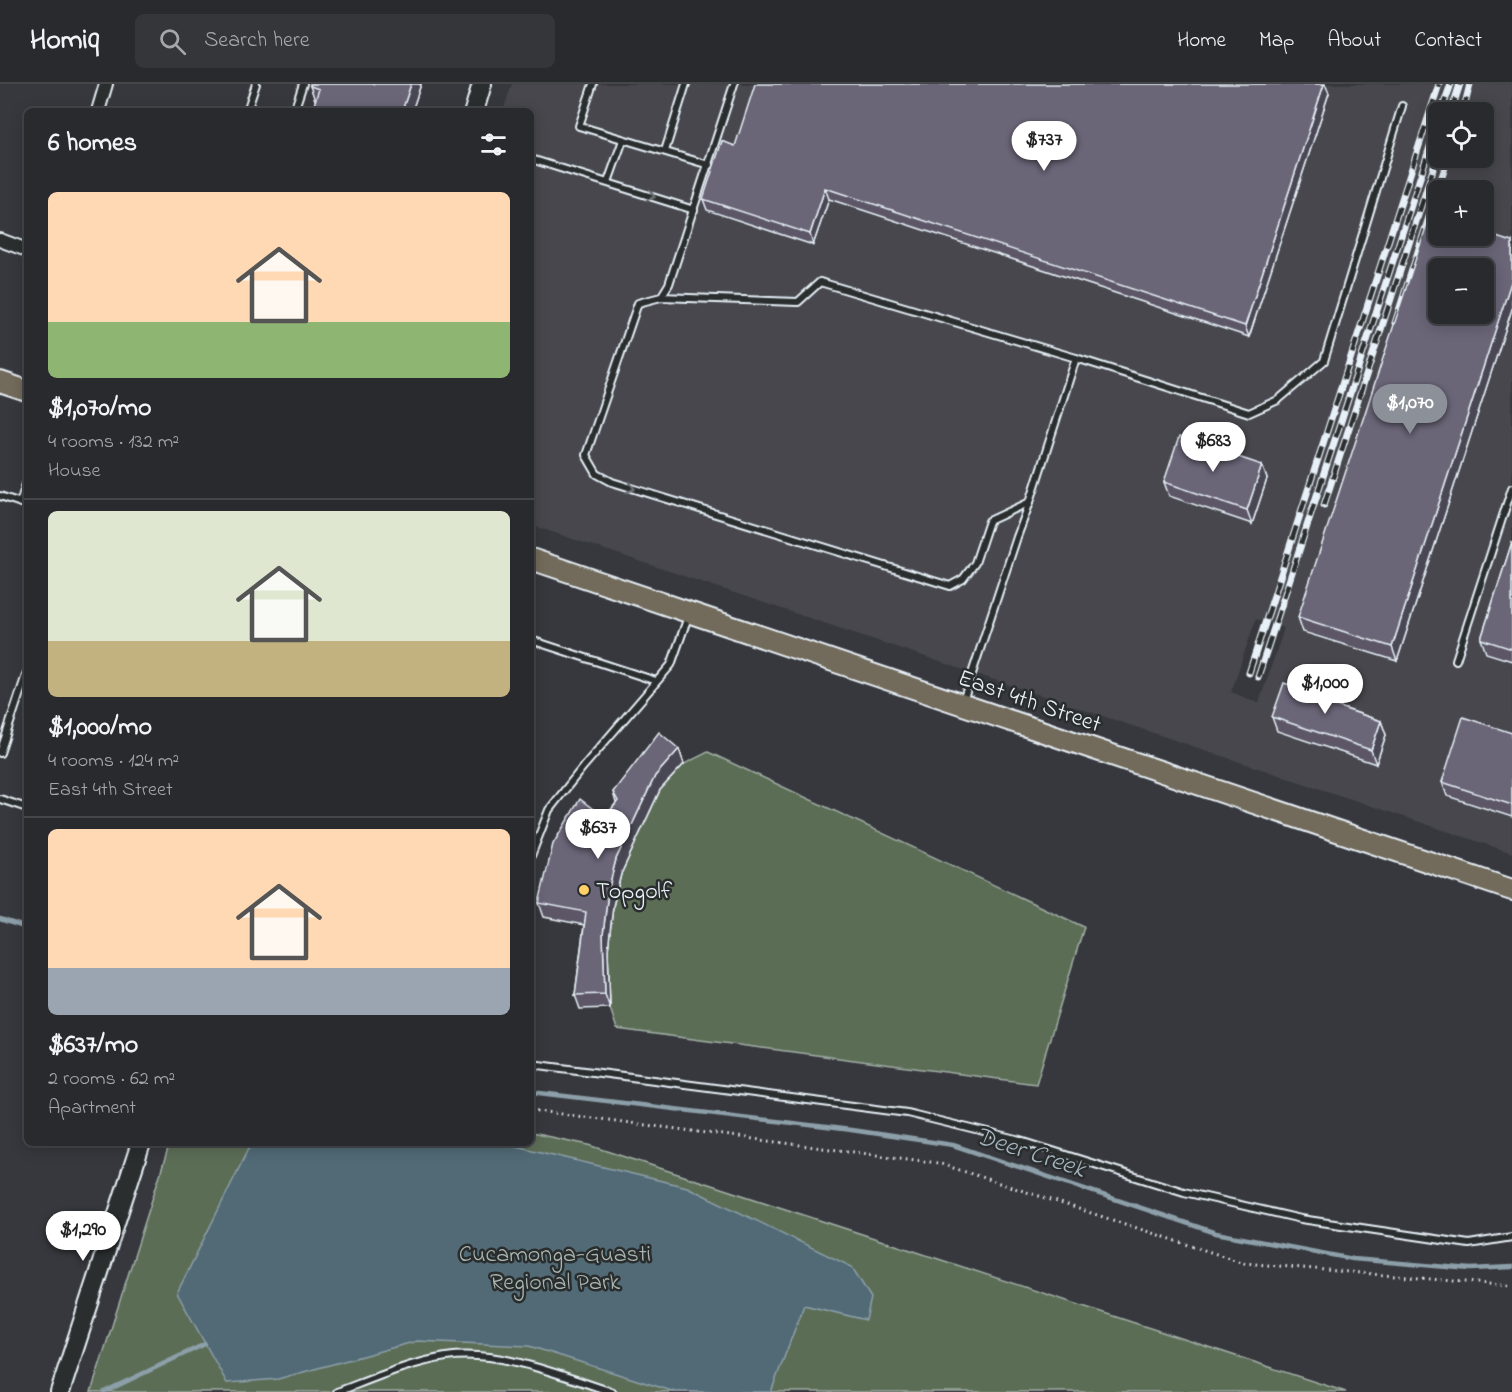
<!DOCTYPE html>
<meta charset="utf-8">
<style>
body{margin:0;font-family:"Indie Flower",sans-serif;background:#35363a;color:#f1f3f6;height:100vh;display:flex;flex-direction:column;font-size:22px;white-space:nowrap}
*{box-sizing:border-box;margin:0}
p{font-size:20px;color:#a5a7aa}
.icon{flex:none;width:33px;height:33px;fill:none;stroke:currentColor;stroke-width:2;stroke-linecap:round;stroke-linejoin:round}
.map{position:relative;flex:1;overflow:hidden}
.details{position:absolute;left:24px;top:24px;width:510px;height:1038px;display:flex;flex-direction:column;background:#292a2e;border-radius:9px;box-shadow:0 3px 15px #0003,0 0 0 2px #45464a}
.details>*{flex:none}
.buttons{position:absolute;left:1428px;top:18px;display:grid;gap:12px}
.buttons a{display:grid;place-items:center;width:66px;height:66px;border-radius:9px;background:#292a2e;box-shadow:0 3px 15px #0003,0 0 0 2px #45464a;font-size:30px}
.price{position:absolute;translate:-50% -51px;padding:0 14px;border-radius:21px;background:#fff;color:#222;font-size:20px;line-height:39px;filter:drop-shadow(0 2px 3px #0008)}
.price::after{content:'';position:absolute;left:50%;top:36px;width:18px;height:14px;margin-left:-9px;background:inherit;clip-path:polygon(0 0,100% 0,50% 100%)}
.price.on{background:#8c9099;color:#fff}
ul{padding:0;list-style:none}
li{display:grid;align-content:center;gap:12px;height:318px;padding:0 24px}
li+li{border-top:2px solid #45464a}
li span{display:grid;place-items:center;height:186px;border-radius:9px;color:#555}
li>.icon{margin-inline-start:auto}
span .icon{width:108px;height:108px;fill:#fffc;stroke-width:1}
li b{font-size:26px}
h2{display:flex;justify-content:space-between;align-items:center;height:72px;padding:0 24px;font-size:26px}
header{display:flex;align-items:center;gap:36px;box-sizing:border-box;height:84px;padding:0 30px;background:#292a2e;border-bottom:2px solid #45464a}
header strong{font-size:28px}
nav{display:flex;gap:33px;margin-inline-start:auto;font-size:21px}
.search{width:420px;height:54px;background:#35363a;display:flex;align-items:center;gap:15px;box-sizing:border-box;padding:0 21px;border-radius:9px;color:#a5a7aa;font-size:22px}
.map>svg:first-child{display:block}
</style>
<header>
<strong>Homiq</strong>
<div class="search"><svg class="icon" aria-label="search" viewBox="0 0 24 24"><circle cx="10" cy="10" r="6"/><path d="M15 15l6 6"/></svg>Search here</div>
<nav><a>Home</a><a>Map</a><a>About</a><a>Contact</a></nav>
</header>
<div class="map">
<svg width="1512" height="1308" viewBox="0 0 1512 1308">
<rect width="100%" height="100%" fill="#37383d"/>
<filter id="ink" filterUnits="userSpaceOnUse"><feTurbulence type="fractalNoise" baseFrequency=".0167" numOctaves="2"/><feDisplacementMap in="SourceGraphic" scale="12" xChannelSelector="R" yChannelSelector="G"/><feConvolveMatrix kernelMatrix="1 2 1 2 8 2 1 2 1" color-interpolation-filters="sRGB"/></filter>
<g filter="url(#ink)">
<path fill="#46464e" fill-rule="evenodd" d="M 512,0 L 1512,0 L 1512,769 L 531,441 L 531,27 L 503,27 ZM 1438,28 L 1484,28 L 1484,74 L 1438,74 ZM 1438,106 L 1484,106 L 1484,152 L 1438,152 ZM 1438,184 L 1484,184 L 1484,230 L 1438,230 ZM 1256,535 L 1284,544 L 1259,619 L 1231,608 Z"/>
<g fill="#5b6d56" stroke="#a2afa7" stroke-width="1.5">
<path d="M 708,668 L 1084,843 L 1036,1000 L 617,945 L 610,924 L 608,866 L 613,822 L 621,790 L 660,706 L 684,680 Z"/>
<path d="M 531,1049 L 589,1061 L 1346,1308 L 91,1308 L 170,1059 L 531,1059 Z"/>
</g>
<path fill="#516a76" stroke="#8da0aa" stroke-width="1.5" d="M 265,1059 L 503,1059 L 687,1103 L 852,1183 L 871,1214 L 866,1236 L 804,1221 L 771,1308 L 675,1308 L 529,1262 L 417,1257 L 278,1295 L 227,1299 L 177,1209 L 249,1064 Z"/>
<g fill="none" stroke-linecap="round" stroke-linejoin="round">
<g stroke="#8da0aa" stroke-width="4.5">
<path d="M 0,835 L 27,844"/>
<path d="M 531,1008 L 851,1046 L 953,1061 L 1216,1149 L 1353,1175 L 1471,1185 L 1512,1183"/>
<path d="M 104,1308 L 205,1260"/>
</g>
<defs>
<g id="lane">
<path d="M 593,0 L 579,42 L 709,81"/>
<path d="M 247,27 L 256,0"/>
<path d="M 294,27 L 303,0"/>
<path d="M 665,67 L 686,0"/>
<path d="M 531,75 L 694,126"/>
<path d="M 608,98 L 623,56"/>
<path d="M 661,213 L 798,218 L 820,198 L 1076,274 L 1030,418 L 989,437 L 975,479 L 963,495 L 950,502 L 612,398 L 597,390 L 586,371 L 638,219 L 661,213 L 669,200 L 734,0"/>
<path d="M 1076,274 L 1249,329 L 1278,316 L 1324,277 L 1402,22"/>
<path d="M 0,412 L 27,421"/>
<path d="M 20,419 L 27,397"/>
<path d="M 531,556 L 656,597"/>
<path d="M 1456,576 L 1512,404"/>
<path d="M 963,617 L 1017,453 L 1030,418"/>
<path d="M 0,669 L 27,588"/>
<path d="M 0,715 L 27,724"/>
<path d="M 531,772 L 549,726 L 583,683 L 671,581 L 689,530"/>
<path d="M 531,980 L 907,1029 L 1021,1057 L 1184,1108 L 1301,1135 L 1469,1160 L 1512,1153"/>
<path d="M 337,1308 C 372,1295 408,1279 446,1273 C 499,1265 562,1292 612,1308"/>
</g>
<g id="street">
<path d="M 98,27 L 106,0"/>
<path d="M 0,156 L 27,166"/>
</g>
<g id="secondary">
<path d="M 474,27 L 482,0"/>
<path d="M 60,1308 L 141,1059"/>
</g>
<g id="primary">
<path d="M 0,298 L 27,307"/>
<path d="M 531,475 L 1512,806"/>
</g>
</defs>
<use href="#lane" stroke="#e8f1f8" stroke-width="10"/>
<use href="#street" stroke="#e8f1f8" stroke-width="16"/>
<use href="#secondary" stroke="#e8f1f8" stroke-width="22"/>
<use href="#primary" stroke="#e8f1f8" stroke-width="24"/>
<path stroke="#e8f1f8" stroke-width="3" stroke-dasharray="1.5 4.5" stroke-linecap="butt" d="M 531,1026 L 938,1079 L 1244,1179 L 1512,1202"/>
<use href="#lane" stroke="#2a2d2e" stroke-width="6"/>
<use href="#street" stroke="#2a2d2e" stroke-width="12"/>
<use href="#secondary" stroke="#2a2d2e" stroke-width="18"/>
<use href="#primary" stroke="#726b5a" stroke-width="20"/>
<defs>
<g id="rail">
<path d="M 1441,28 L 1451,0"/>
<path d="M 1451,28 L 1460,0"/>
<path d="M 1463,28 L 1470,0"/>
<path d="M 1395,239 L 1448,74"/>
<path d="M 1324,421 L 1438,70"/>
<path d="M 1249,589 L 1439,0"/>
<path d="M 1258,593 L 1438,38"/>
</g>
</defs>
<use href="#rail" stroke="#e8f1f8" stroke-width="7"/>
<use href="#rail" stroke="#2a2d2e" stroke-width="4.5" stroke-dasharray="14" stroke-linecap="butt"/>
</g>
<g fill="#5b5766" stroke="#e8f1f8" stroke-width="1.5">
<path d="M 310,0 L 421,0 L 412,27 L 316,16 L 315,16 L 310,2 Z"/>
<path d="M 1329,9 L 1249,253 L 829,115 L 813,161 L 707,126 L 703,115 L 735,62 Z"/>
<path d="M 1512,158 L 1512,225 L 1397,577 L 1303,548 L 1298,533 Z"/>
<path d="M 1262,381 L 1267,395 L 1252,440 L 1169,412 L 1164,398 Z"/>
<path d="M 1512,458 L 1512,577 L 1486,569 L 1481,555 Z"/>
<path d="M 1305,606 L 1335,607 L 1340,621 L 1340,623 L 1381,637 L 1386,651 L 1376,680 L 1277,647 L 1272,633 Z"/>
<path d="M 1512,649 L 1512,733 L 1447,712 L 1442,698 Z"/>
<path d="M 679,665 L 684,680 L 660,706 L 621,790 L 613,822 L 608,866 L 610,924 L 580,925 L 575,911 L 584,841 L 544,833 L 539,819 L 616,719 L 613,708 Z"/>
</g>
<g fill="#4a4753" stroke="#e8f1f8" stroke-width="1.5">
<path d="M 411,0 L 421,0 L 412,27 L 402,27 Z"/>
<path d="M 1324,0 L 1325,0 L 1329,9 L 1249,253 L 1245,242 Z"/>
<path d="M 825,104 L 829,115 L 813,161 L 810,150 Z"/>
<path d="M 1512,195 L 1512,225 L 1397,577 L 1392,563 Z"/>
<path d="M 1262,381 L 1267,395 L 1252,440 L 1247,426 Z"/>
<path d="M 1335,607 L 1340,621 L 1338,628 L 1332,617 Z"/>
<path d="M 1381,637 L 1386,651 L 1376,680 L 1371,666 Z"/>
<path d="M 679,665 L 684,680 L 660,706 L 621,790 L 613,822 L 608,866 L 610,924 L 605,910 L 603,851 L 608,807 L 616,775 L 655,692 Z"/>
</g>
<g fill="#6a6577" stroke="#e8f1f8" stroke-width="1.5" fill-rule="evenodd">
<path d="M 310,0 L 411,0 L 402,27 L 312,27 L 319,5 L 310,2 Z"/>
<path d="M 755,0 L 1324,0 L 1245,242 L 825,104 L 810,150 L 703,115 L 722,57 L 735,62 Z"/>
<path d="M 1430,131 L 1438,134 L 1438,152 L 1484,152 L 1484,149 L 1512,158 L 1512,195 L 1392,563 L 1298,533 ZM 1438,184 L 1484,184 L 1484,230 L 1438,230 Z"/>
<path d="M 1179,353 L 1262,381 L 1247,426 L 1164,398 Z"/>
<path d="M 1512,458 L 1512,565 L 1481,555 Z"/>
<path d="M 1308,598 L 1335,607 L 1332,617 L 1334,618 L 1333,621 L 1381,637 L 1371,666 L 1272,633 L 1284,599 L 1305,606 Z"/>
<path d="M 1463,633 L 1512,649 L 1512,721 L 1442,698 Z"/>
<path d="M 659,648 L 679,665 L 655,692 L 616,775 L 608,807 L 603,851 L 605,910 L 575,911 L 586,828 L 539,819 L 553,760 L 580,715 L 605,734 L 618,717 L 613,708 Z"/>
</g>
<defs><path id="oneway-chevron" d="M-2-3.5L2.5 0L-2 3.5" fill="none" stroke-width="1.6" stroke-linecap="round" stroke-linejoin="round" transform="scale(1.5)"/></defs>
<g stroke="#6c7275">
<use href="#oneway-chevron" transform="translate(651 112) rotate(18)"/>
<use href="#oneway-chevron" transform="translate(631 404) rotate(17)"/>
</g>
</g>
<circle fill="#ffd166" stroke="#2a2d2e" stroke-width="2" cx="584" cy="806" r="6"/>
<g text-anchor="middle" stroke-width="5" stroke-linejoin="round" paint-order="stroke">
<g font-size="24" fill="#e8f1f8" stroke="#2a2d2e">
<text transform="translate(1030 616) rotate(19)" y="8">East 4th Street</text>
</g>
<g font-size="24" fill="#e8f1f8" stroke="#2a2d2e" text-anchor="start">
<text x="596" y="814">Topgolf</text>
</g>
<g font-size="24" fill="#a9b6af" stroke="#2a2d2e">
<text x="555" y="1177">Cucamonga-Guasti<tspan x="555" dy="28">Regional Park</tspan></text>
</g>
<g font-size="26" font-style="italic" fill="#a4b4be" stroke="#2a2d2e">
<text transform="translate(1031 1067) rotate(18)" y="9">Deer Creek</text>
</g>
</g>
</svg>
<div class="buttons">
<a><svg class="icon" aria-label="locate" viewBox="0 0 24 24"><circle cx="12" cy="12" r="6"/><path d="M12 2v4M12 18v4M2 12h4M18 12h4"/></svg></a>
<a>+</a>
<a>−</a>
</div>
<b class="price" style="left:1044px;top:88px">$737</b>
<b class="price on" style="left:1410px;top:351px">$1,070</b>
<b class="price" style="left:1213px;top:389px">$683</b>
<b class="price" style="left:1325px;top:631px">$1,000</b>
<b class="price" style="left:598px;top:776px">$637</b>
<b class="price" style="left:83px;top:1178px">$1,290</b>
<section class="details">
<h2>6 homes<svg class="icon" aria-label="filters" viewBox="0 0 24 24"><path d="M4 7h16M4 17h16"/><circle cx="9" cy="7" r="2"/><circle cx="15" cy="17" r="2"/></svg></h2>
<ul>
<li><span style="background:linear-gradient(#ffd9b3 70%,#8fb573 0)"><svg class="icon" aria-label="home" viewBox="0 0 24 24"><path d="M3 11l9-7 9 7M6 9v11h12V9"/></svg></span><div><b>$1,070/mo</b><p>4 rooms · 132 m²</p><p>House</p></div></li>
<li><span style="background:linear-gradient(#dfe7d0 70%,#c2b280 0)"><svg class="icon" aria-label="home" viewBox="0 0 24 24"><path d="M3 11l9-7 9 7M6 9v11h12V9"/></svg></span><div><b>$1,000/mo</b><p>4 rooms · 124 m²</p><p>East 4th Street</p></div></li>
<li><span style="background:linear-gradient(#ffd9b3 75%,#9aa5b1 0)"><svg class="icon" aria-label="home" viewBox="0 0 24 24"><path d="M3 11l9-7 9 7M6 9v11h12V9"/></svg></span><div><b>$637/mo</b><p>2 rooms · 62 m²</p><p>Apartment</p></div></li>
</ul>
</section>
</div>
